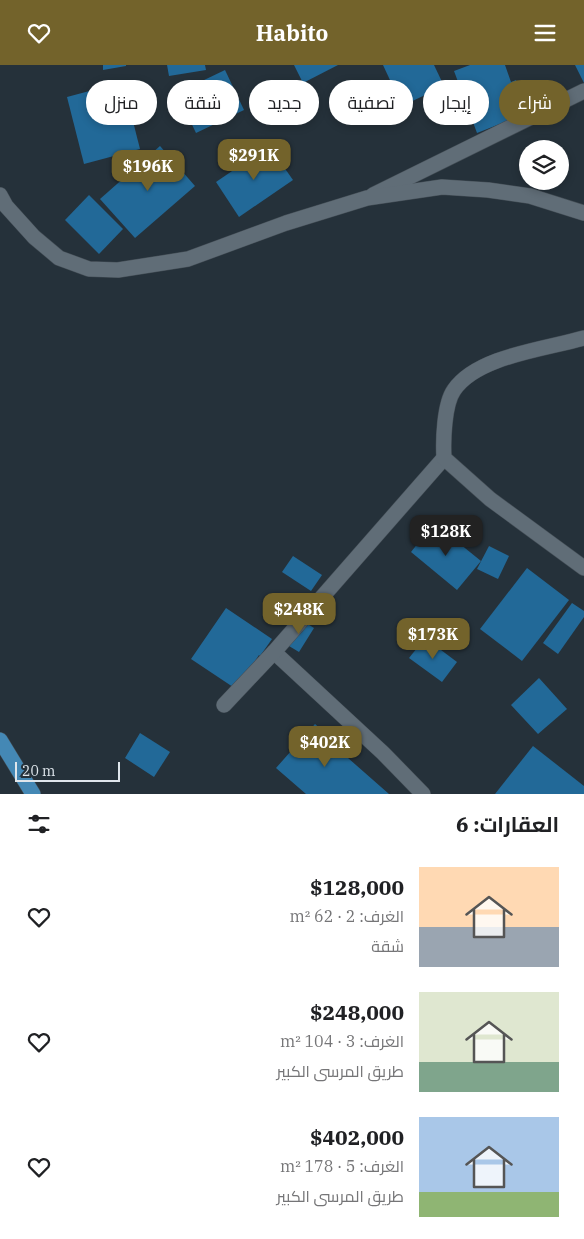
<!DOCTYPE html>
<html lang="ar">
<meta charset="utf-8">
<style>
body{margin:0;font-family:"IBM Plex Serif",Cairo,serif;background:#f2f2f2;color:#202124;direction:rtl;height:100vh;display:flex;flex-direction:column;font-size:19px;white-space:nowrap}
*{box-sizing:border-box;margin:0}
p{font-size:16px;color:#757577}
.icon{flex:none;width:28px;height:28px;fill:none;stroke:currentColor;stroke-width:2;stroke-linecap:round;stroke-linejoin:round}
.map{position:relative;height:729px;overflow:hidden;direction:ltr}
.drawer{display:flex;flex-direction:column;background:#fff;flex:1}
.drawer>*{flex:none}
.guide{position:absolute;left:15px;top:15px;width:555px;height:45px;direction:rtl;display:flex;gap:10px}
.controls{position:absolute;left:519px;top:75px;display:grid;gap:10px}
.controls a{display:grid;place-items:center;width:50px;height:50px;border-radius:50%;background:#fff;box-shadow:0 2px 8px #0003;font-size:25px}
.scale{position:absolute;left:15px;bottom:12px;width:105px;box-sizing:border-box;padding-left:5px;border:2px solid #dfe6ec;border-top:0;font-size:14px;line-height:18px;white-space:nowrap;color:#dfe6ec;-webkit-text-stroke:4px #25313a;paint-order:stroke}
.price{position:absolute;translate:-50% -42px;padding:0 11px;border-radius:10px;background:#73632b;color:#fff;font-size:16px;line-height:32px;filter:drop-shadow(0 1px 2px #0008)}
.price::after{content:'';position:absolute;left:50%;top:30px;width:15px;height:11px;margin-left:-8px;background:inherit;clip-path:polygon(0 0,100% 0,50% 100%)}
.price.current{background:#222;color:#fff}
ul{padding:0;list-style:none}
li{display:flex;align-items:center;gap:15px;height:125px;padding:0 25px}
li span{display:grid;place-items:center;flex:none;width:140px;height:100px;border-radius:0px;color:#555}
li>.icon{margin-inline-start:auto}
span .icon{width:60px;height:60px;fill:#fffc;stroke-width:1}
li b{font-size:21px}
h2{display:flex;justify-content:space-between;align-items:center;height:60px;padding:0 25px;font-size:21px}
.chip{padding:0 18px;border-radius:22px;background:#fff;box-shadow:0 2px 8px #0003;font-size:18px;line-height:45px}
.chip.current{background:#73632b;color:#fff}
header{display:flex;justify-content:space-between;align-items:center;height:65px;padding:0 25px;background:#73632b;color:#fff;font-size:22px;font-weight:700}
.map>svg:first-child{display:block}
</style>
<header><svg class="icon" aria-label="menu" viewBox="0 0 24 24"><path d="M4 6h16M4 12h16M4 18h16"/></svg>Habito<svg class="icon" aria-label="heart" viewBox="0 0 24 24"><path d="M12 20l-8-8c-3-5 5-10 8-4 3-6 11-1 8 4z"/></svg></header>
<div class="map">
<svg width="584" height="729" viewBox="0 0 584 729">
<rect width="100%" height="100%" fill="#25313a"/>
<g fill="#226998">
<path d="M 103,0 L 126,0 L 126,1 L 103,5 Z"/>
<path d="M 167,0 L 205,0 L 206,5 L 169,11 Z"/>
<path d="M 294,0 L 338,0 L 303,18 Z"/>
<path d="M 383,0 L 434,0 L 444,21 L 402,41 Z"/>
<path d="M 470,0 L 505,0 L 511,17 L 516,15 L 528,48 L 477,68 L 454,6 Z"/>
<path d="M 575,0 L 584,0 L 584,18 Z"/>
<path d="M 225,5 L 244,45 L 196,68 L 177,28 Z"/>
<path d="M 123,17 L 140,84 L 84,99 L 67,32 Z"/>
<path d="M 160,81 L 195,121 L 135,173 L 100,134 Z"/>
<path d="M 269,81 L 293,115 L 239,152 L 216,117 Z"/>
<path d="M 89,130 L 123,164 L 99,189 L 65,155 Z"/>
<path d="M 434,458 L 481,496 L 457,525 L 411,487 Z"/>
<path d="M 489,481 L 509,491 L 498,514 L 477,504 Z"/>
<path d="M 293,491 L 322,510 L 311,526 L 282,507 Z"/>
<path d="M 527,503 L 569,535 L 522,596 L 480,564 Z"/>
<path d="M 572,538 L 584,546 L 584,552 L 558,589 L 543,578 Z"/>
<path d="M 226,543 L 272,574 L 260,591 L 259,590 L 236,624 L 191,594 Z"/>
<path d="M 298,553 L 314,563 L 299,587 L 284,578 Z"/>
<path d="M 425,573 L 457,597 L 442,617 L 409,593 Z"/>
<path d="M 539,613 L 567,644 L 538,669 L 511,640 Z"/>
<path d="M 315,659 L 350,690 L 348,693 L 389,729 L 306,729 L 276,703 Z"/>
<path d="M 140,668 L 170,687 L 154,712 L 125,693 Z"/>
<path d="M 533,681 L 584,721 L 584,729 L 495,729 Z"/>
</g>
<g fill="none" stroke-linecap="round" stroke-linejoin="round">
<defs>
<g id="minor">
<path d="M 373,130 L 584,26"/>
<path d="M 274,587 L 383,688 L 423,729"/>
<path d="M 224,640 L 274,587 L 444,393"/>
</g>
<g id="secondary">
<path d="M 0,130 L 6,141 L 34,172 L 59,193 L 89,204 L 118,205 L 188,194 L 286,158 L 367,133 L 442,122 L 488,125 L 530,131 L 584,148"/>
<path d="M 584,273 C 546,284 477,291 454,325 C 444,339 443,376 444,393 L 490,434 L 584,503"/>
</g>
<path id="primary" d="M 0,675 L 33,729"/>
</defs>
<use href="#minor" stroke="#444e56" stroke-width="16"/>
<use href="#secondary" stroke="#444e56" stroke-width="16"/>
<use href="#primary" stroke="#444e56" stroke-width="16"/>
<use href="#minor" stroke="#606d77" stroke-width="15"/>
<use href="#secondary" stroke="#606d77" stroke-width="15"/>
<use href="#primary" stroke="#4488b5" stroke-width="15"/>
</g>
</svg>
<div class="controls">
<a><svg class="icon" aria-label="layers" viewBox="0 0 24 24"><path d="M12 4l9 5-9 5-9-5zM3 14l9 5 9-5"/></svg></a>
</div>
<div class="scale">20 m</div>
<b class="price" style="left:254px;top:116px">$291K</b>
<b class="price" style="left:148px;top:127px">$196K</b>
<b class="price current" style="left:446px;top:492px">$128K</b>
<b class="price" style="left:299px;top:570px">$248K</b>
<b class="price" style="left:433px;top:595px">$173K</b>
<b class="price" style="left:325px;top:703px">$402K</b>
<div class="guide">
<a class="chip current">شراء</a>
<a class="chip">إيجار</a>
<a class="chip">تصفية</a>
<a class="chip">جديد</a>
<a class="chip">شقة</a>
<a class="chip">منزل</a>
</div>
</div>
<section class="drawer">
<h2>العقارات: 6<svg class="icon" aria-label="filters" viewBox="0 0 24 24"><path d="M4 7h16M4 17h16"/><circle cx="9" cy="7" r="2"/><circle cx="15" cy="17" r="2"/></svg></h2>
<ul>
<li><span style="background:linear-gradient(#ffd9b3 60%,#9aa5b1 0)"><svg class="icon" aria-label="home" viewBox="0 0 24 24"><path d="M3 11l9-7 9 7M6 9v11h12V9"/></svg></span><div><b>$128,000</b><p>الغرف: 2 · 62 m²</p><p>شقة</p></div><svg class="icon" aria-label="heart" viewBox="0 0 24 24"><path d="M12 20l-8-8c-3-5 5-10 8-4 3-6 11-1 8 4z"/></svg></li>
<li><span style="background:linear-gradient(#dfe7d0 70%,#7fa58c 0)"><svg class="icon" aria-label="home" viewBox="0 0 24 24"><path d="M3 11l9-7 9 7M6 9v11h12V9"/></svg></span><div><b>$248,000</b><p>الغرف: 3 · 104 m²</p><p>طريق المرسى الكبير</p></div><svg class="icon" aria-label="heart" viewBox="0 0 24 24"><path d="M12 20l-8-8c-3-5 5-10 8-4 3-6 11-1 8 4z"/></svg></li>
<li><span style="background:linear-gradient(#a9c7e8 75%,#8fb573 0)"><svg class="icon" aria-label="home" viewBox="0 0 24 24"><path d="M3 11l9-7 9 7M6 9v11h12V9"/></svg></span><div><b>$402,000</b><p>الغرف: 5 · 178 m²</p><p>طريق المرسى الكبير</p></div><svg class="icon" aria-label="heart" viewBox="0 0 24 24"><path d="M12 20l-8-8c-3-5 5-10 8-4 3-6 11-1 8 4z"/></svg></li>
</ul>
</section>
